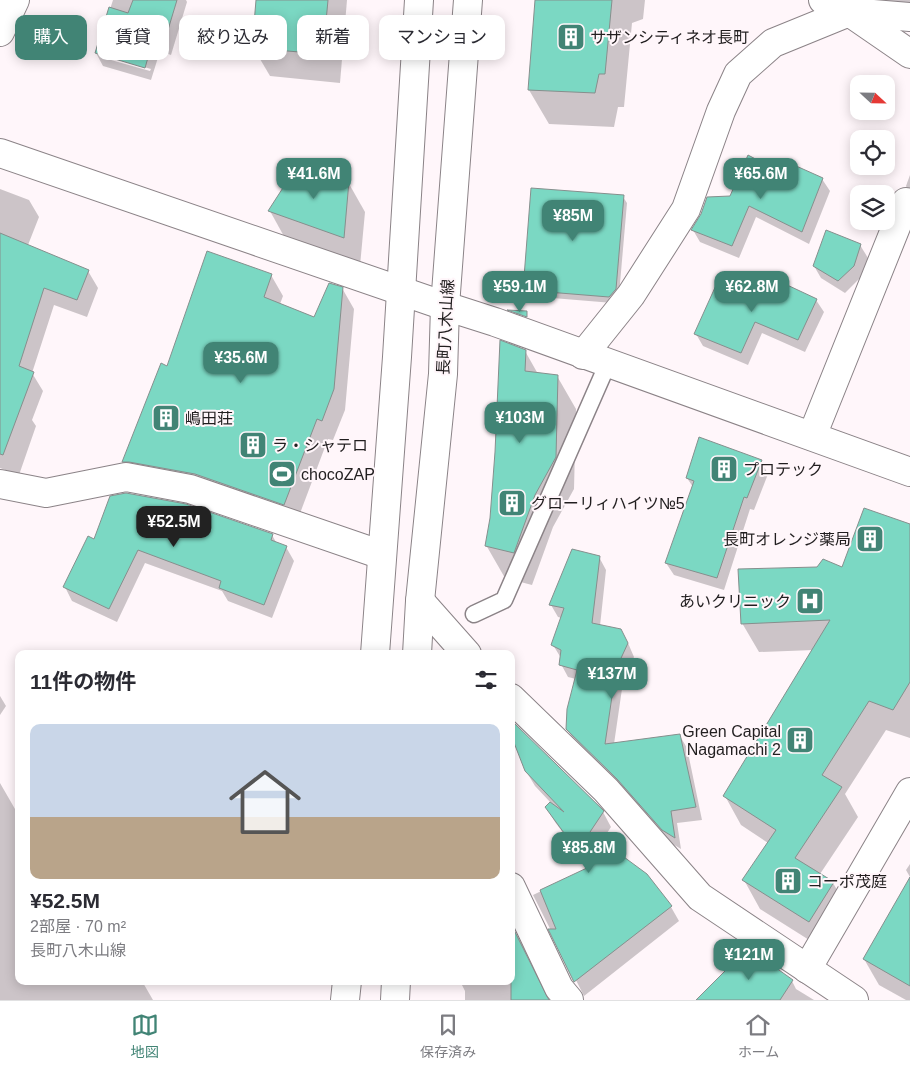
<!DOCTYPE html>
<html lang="ja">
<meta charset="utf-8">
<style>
body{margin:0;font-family:Helvetica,"Noto Sans JP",sans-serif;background:#f2f2f3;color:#2b2b33;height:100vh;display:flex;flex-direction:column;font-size:19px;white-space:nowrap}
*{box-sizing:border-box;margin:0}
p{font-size:16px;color:#7c7c81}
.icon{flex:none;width:28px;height:28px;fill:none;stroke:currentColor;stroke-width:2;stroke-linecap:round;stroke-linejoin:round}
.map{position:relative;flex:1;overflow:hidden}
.side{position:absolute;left:15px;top:650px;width:500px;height:335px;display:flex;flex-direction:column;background:#fff;border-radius:10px;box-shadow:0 2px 12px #0003}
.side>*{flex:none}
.top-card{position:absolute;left:15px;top:15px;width:500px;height:45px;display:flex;gap:10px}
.needle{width:32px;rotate:112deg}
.controls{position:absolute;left:850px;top:75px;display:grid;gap:10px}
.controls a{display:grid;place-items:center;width:45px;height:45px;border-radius:10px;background:#fff;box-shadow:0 2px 12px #0003;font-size:25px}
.price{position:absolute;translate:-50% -42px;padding:0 11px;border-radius:10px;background:#418475;color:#fff;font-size:16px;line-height:32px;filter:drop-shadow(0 1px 2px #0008)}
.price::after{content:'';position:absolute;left:50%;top:30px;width:15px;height:11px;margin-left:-8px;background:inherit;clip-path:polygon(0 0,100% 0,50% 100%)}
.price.selected{background:#222;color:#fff}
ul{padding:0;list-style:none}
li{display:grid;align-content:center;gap:10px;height:265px;padding:0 15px}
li+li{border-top:1px solid #e1e1e2}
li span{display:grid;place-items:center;height:155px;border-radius:10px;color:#555}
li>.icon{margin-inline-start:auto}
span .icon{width:90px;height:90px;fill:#fffc;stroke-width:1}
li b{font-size:21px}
h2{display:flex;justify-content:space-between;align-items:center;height:60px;padding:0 15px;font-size:21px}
.chip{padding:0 18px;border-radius:10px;background:#fff;box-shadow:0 2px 12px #0003;font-size:18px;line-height:45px}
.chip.selected{background:#418475;color:#fff}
.tabs{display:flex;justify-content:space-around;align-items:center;height:70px;border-top:1px solid #e1e1e2;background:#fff;font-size:14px;color:#7c7c81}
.tabs a{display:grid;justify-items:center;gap:2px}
.tabs .selected{color:#418475}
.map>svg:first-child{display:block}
</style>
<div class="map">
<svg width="910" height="1000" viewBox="0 0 910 1000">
<rect width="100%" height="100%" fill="#fff6fa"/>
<g fill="#0003" fill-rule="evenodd">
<path d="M 113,0 L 186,0 L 187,2 L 171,55 L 160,51 L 151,80 L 103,66 L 96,53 ZM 104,55 L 151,69 L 150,71 L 104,58 Z"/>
<path d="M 257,0 L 347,0 L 340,83 L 270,76 L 253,47 Z"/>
<path d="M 536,0 L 645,0 L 643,19 L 632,23 L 624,107 L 618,107 L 614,127 L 549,124 L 529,90 Z"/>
<path d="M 839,0 L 910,0 L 910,13 Z"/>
<path d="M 781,174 L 822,179 L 830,191 L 809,244 L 756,217 L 739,258 L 700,242 L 693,230 L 730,197 Z"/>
<path d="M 910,175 L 910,194 L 906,186 Z"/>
<path d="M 348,182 L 365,212 L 360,266 L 286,240 L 270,211 Z"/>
<path d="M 0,189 L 29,200 L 39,217 L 28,245 L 88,271 L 98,288 L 87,317 L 54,305 L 32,373 L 43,391 L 32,420 L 36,426 L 19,475 L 0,468 Z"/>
<path d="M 623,197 L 627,203 L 619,295 L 613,303 L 528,296 L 524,290 Z"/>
<path d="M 860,245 L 868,258 L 860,278 L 845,293 L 821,278 L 814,266 Z"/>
<path d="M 271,275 L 283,296 L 280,304 L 315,318 L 342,288 L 354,309 L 345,410 L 333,440 L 328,439 L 296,524 L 135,482 L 123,462 L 168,368 Z"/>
<path d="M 816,300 L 824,312 L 805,352 L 762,333 L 748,365 L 703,346 L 696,334 Z"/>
<path d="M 525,351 L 538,374 L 557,376 L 576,409 L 574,489 L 553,527 L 532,585 L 505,578 L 486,545 Z"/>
<path d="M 761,461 L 768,474 L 754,510 L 750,509 L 724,590 L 674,575 L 666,563 L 693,487 L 687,478 Z"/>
<path d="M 910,526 L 910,738 L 886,730 L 845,794 L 858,817 L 820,874 L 833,883 L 850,912 L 825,950 L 760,909 L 744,880 L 768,843 L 741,825 L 725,796 L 814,650 L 759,652 L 742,623 L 843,568 Z"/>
<path d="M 272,535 L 277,544 L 286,547 L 294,561 L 272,618 L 228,601 L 222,591 L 145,563 L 117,622 L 72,601 L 65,587 L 95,541 Z"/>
<path d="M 599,557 L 606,570 L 600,626 L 628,643 L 634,657 L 623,682 L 614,744 L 680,736 L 687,748 L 702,820 L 677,823 L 681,849 L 671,843 L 626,791 L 575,742 L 567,729 L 576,679 L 568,677 L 561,664 L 561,658 L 553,645 L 562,618 L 558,617 L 551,605 Z"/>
<path d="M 0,696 L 6,706 L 0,715 Z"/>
<path d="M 526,771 L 603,812 L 611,827 L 601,842 L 671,907 L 679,921 L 584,996 L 533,895 L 589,868 L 555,822 L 546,807 L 551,803 L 535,786 Z"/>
<path d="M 0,783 L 15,809 L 17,829 L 19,829 L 19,981 L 142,981 L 153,1000 L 0,1000 Z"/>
<path d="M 910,864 L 910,877 L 906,870 Z"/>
<path d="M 910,880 L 910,1000 L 906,1000 L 879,985 L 864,959 Z"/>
<path d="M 511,924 L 548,1000 L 465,1000 L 465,991 L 460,981 L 511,981 Z"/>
<path d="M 792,981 L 796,989 L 814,1000 L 712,1000 Z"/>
</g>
<g fill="#7bd8c3" stroke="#868f8d">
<path d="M 133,0 L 177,0 L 164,43 L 153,40 L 145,68 L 95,53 L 109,7 L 128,13 Z"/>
<path d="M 256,0 L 328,0 L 323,54 L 252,48 Z"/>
<path d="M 535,0 L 612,0 L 605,74 L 599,74 L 595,93 L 528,90 Z"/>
<path d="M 748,155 L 780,172 L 785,161 L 823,178 L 802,232 L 749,206 L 732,246 L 691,230 L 701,214 L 707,197 L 730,196 Z"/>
<path d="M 299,163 L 349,181 L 344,238 L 268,211 Z"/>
<path d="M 531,188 L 624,195 L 616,289 L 609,297 L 523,290 Z"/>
<path d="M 826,230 L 861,244 L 854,266 L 838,281 L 813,266 Z"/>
<path d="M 0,233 L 89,270 L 77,300 L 44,288 L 19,366 L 34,372 L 3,455 L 0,454 Z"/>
<path d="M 207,251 L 272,274 L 264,297 L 314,317 L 329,283 L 343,287 L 334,389 L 322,421 L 317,419 L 284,505 L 195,474 L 129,462 L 122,462 L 161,363 L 167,366 Z"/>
<path d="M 722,272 L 779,298 L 785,284 L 817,299 L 798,340 L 755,322 L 741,353 L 694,334 Z"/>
<path d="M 507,310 L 527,311 L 527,317 Z"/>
<path d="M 500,340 L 526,350 L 525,371 L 558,375 L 556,457 L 535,495 L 514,553 L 485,546 L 490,518 L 495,452 Z"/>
<path d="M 699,437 L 762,460 L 747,498 L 744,497 L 717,578 L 665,563 L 694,481 L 686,478 Z"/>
<path d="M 126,493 L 186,504 L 273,534 L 271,540 L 287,546 L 264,605 L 219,588 L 221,581 L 138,550 L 109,609 L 63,587 L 88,536 L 94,539 L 110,496 Z"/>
<path d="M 864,508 L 910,524 L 910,682 L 893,710 L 869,701 L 822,775 L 842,787 L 795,858 L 834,882 L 809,922 L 742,880 L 776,830 L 723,796 L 830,620 L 741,624 L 738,569 L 817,567 L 823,559 L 842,567 Z"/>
<path d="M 572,549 L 600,556 L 592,623 L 621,629 L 628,643 L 616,669 L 605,744 L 680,734 L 696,807 L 671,811 L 675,838 L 662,830 L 617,779 L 566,729 L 567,709 L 577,670 L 559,665 L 561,650 L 551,645 L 564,608 L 549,605 Z"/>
<path d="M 511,720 L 604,811 L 590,832 L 647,874 L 672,906 L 574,982 L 548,929 L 556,929 L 540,890 L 589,867 L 545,807 L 550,802 L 564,812 L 525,771 L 511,735 Z"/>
<path d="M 910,877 L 910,986 L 863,959 Z"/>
<path d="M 511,930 L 514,930 L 549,1000 L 511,1000 Z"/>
<path d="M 748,948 L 793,980 L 780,1000 L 696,1000 Z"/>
</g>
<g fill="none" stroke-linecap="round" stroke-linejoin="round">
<defs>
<path id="lane" d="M 474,614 L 504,600 L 608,363"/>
<g id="street">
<path d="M 823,0 L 849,12 L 910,17"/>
<path d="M 0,32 L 15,0"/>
<path d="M 583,355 L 631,295 L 686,209 L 721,111 L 738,74 L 773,43 L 849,12 L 910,54"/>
<path d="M 812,436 L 906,202"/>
<path d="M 0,484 L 46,493 L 126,477 L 190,489 L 382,555"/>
<path d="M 420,601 L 467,654"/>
<path d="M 511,698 L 606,790 L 700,897 L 854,1000"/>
<path d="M 511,887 L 559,988 L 569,1000"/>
<path d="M 807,969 L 910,792"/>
</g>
<g id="secondary">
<path d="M 0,153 L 445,306 L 495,322 L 910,472"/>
<path d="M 375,654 L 397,357 L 419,0"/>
<path d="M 417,654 L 420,601 L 443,374 L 445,306 L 468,0"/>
<path d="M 345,1000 L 347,981"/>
<path d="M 395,1000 L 396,981"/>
</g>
</defs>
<use href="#lane" stroke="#8b8387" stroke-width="19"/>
<use href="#street" stroke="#8b8387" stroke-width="30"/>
<use href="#secondary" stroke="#8b8387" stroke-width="30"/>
<use href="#lane" stroke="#fff" stroke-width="16"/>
<use href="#street" stroke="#fff" stroke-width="28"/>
<use href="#secondary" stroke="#fff" stroke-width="28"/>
</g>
<defs>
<symbol id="building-square" viewBox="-11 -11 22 22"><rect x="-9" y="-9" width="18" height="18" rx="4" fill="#418475" stroke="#fff6fa"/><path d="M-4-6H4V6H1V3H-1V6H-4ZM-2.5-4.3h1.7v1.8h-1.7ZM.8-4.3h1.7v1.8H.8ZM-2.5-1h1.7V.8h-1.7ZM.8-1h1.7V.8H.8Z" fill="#fff"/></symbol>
<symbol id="stadium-square" viewBox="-11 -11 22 22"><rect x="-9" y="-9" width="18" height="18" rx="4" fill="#418475" stroke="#fff6fa"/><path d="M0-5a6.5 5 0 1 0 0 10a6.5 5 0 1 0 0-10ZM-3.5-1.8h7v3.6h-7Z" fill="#fff"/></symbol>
<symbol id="hospital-square" viewBox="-11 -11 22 22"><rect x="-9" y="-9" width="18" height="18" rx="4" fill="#418475" stroke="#fff6fa"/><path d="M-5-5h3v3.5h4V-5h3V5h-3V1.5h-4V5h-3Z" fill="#fff"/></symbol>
</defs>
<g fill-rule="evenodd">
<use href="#building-square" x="555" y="21" width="32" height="32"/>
<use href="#building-square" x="150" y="402" width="32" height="32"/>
<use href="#building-square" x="237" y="429" width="32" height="32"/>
<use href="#building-square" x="708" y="453" width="32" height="32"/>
<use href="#stadium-square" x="266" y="458" width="32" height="32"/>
<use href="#building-square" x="496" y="487" width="32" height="32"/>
<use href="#building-square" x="854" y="523" width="32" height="32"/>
<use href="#hospital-square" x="794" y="585" width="32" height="32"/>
<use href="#building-square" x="784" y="724" width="32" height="32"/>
<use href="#building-square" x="772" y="865" width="32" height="32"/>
</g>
<g text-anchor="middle" stroke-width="4" stroke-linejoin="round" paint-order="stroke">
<g font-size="16" fill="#211e1f" stroke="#fff6fa" text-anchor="start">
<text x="590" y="43">サザンシティネオ長町</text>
<text x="185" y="424">嶋田荘</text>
<text x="272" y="451">ラ・シャテロ</text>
<text x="743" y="475">プロテック</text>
<text x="301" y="480">chocoZAP</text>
<text x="531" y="509">グローリィハイツ№5</text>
<text x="851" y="545" text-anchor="end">長町オレンジ薬局</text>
<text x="791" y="607" text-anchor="end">あいクリニック</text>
<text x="781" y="737" text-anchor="end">Green Capital<tspan x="781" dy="18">Nagamachi 2</tspan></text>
<text x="807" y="887">コーポ茂庭</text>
</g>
<g font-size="16" fill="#211e1f" stroke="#fff6fa">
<text transform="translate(445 327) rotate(-87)" y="6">長町八木山線</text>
</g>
</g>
</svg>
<div class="controls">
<a><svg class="needle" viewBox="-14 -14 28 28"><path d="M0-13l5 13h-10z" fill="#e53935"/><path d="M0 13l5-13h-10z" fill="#7c7c81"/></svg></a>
<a><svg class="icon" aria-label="locate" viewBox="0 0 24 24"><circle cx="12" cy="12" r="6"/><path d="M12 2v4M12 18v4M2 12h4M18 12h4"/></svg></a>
<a><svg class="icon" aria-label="layers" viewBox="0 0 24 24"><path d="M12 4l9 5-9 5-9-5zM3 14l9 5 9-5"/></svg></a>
</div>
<b class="price" style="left:314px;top:200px">¥41.6M</b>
<b class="price" style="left:761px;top:200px">¥65.6M</b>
<b class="price" style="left:573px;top:242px">¥85M</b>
<b class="price" style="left:520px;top:313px">¥59.1M</b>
<b class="price" style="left:752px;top:313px">¥62.8M</b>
<b class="price" style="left:241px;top:384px">¥35.6M</b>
<b class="price" style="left:520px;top:444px">¥103M</b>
<b class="price selected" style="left:174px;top:548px">¥52.5M</b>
<b class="price" style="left:612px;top:700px">¥137M</b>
<b class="price" style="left:589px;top:874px">¥85.8M</b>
<b class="price" style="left:749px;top:981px">¥121M</b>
<div class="top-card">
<a class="chip selected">購入</a>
<a class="chip">賃貸</a>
<a class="chip">絞り込み</a>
<a class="chip">新着</a>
<a class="chip">マンション</a>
</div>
<section class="side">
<h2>11件の物件<svg class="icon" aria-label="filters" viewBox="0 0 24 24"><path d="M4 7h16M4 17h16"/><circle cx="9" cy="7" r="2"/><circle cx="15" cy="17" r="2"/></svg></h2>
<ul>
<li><span style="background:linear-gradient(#c9d6e8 60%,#b9a48a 0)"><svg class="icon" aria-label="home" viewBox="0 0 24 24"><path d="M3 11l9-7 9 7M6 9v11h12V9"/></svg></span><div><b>¥52.5M</b><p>2部屋 · 70 m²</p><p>長町八木山線</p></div></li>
</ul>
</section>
</div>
<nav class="tabs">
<a class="selected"><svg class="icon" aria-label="map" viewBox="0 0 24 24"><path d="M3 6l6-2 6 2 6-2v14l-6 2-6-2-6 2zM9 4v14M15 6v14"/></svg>地図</a>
<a><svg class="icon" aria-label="saved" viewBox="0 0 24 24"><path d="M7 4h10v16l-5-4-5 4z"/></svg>保存済み</a>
<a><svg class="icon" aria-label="home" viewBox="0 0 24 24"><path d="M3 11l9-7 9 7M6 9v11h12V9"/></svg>ホーム</a>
</nav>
